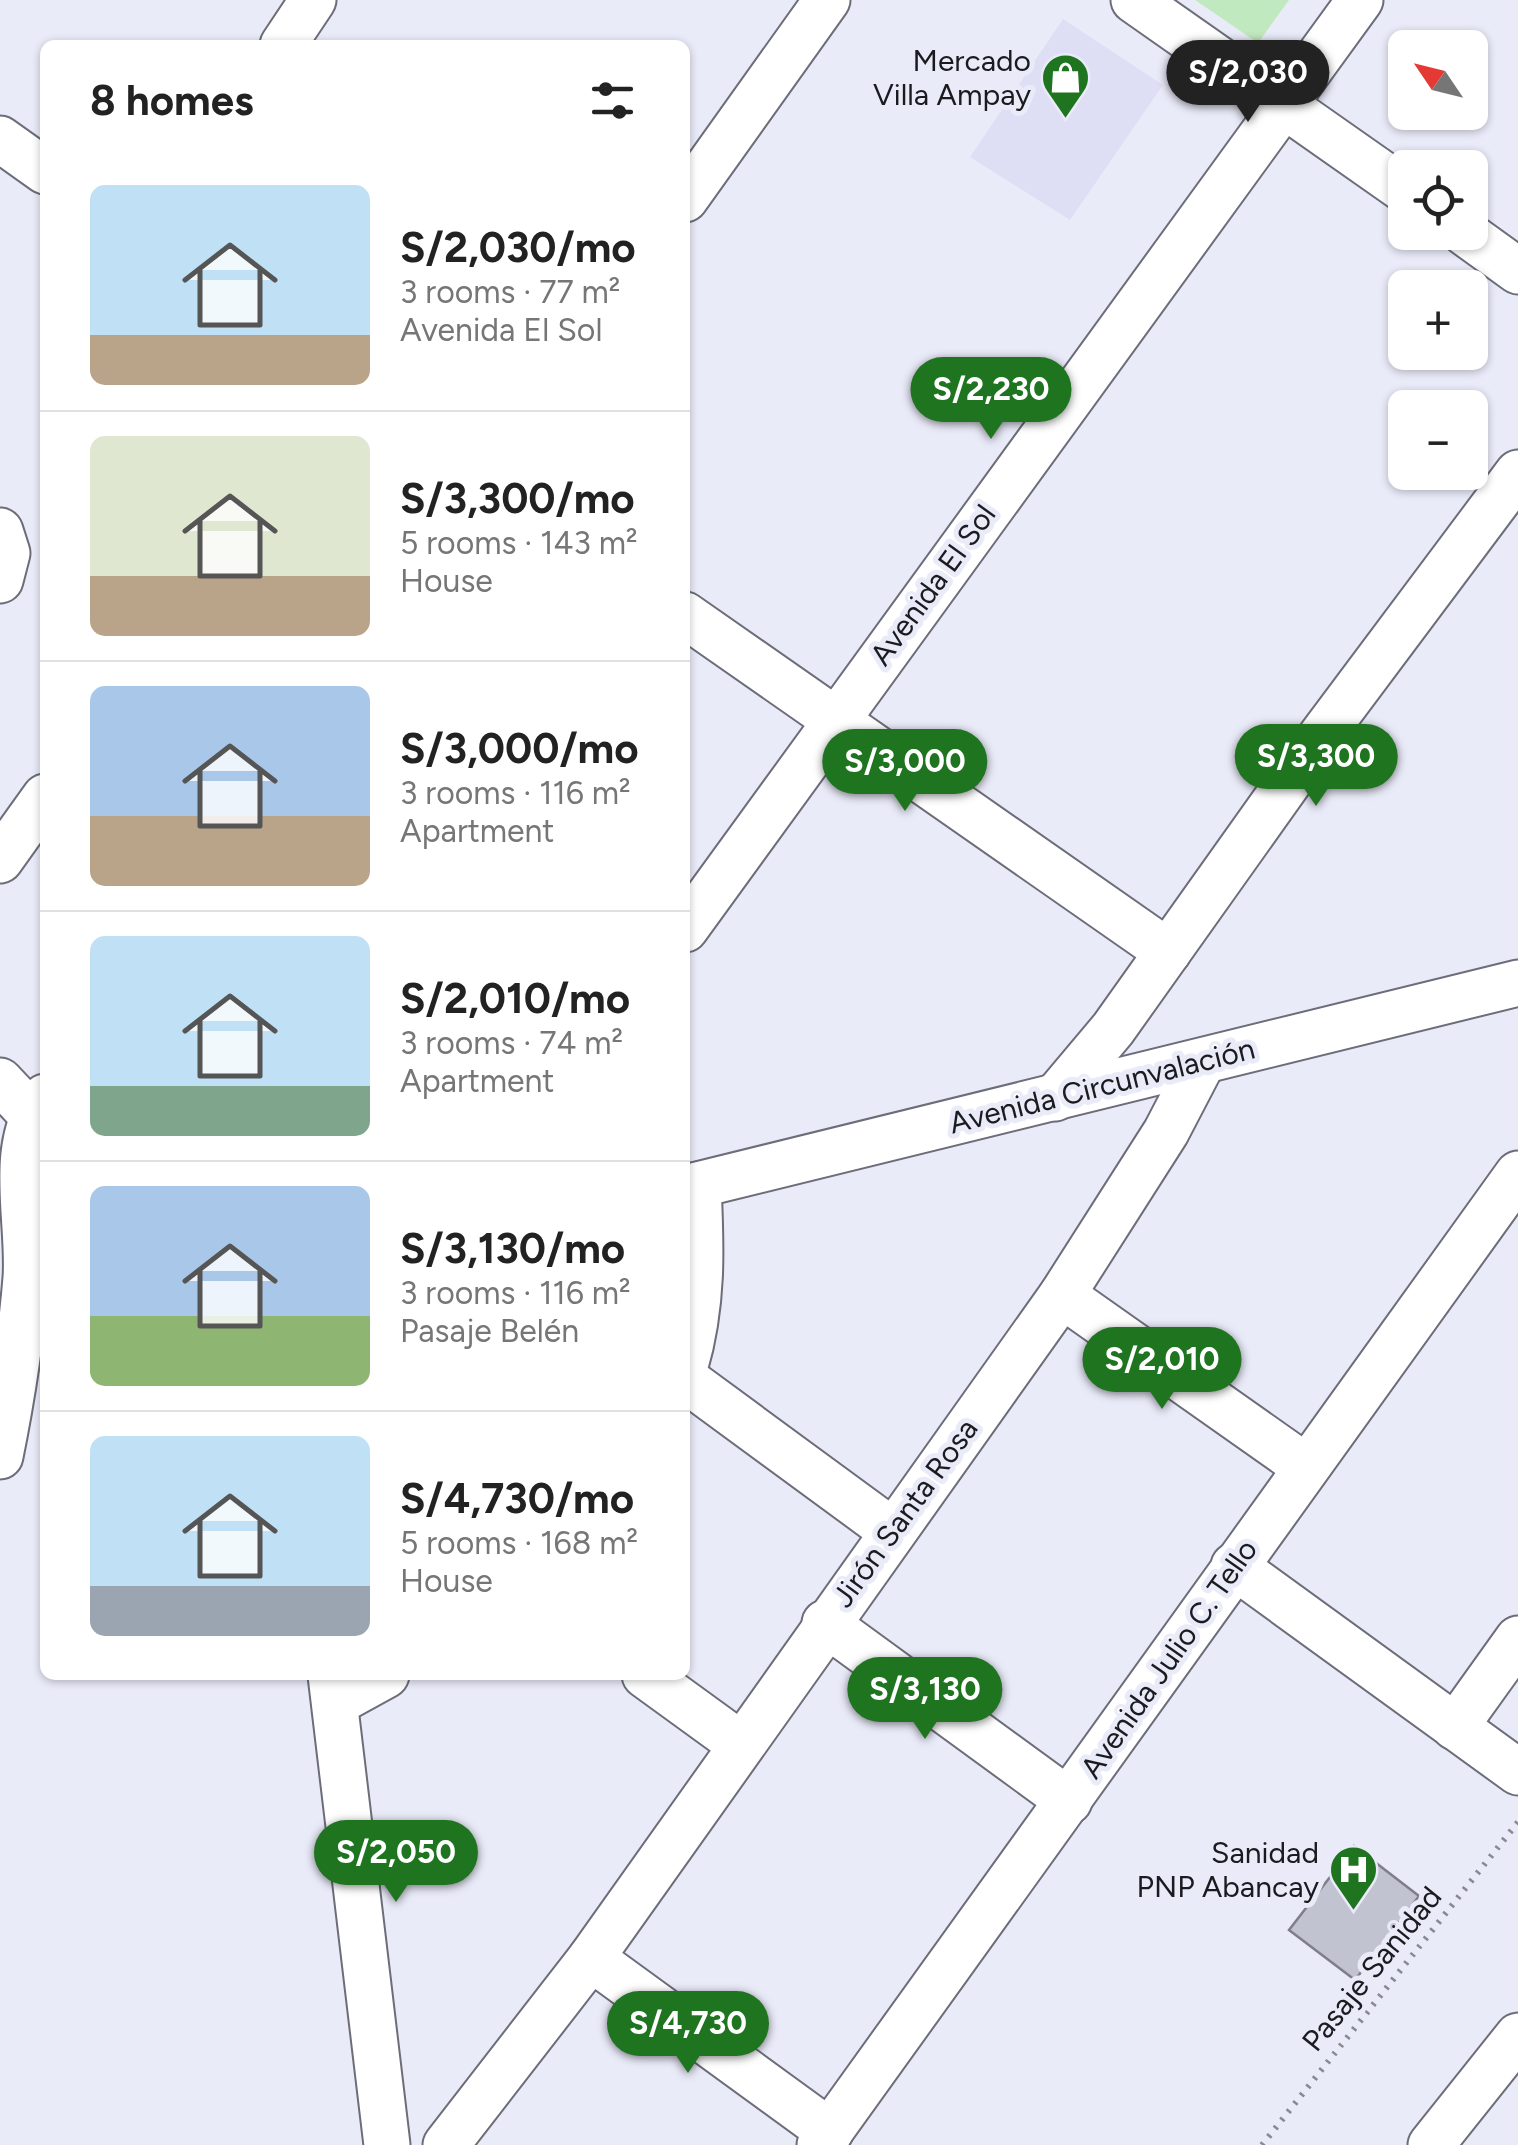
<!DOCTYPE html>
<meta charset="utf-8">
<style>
body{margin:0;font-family:Figtree,sans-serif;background:#f2f2f2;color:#222;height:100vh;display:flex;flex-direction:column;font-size:38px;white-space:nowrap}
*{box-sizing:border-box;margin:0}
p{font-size:32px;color:#767676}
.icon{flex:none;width:55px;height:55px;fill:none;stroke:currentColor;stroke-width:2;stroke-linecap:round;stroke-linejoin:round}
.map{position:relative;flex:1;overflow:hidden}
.side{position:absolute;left:40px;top:40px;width:650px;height:1640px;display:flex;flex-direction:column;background:#fff;border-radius:15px;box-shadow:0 2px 8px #0004}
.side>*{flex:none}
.needle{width:65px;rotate:305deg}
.buttons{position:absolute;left:1388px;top:30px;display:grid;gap:20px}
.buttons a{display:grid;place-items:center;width:100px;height:100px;border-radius:15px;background:#fff;box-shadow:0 2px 8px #0004;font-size:50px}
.price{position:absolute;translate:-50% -85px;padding:0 22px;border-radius:35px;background:#1f7420;color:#fff;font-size:32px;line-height:65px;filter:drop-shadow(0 2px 5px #0008)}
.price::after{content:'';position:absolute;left:50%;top:60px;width:30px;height:22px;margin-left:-15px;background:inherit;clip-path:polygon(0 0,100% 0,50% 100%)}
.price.selected{background:#222;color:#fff}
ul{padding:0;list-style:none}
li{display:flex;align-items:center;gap:30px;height:250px;padding:0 50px}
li+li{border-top:2px solid #e0e0e0}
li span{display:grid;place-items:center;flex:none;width:280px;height:200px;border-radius:15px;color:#555}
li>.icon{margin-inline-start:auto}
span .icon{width:120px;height:120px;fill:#fffc;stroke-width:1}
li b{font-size:42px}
h2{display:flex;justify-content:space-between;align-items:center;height:120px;padding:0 50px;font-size:42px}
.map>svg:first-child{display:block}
</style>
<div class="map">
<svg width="1518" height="2145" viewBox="0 0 1518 2145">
<rect width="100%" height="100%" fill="#eaebf9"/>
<path fill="#dedff4" d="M 1063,19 L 1163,85 L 1070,220 L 970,157 Z"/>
<path fill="#c1e9bf" d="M 1195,0 L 1289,0 L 1258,43 Z"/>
<path fill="#c2c3d0" stroke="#7f7f8b" stroke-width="2.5" d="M 1354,1846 L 1419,1896 L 1355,1980 L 1289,1930 Z"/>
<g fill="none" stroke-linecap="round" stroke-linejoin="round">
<defs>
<g id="minor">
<path d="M 1134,0 L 1405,190"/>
<path d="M 283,45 L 313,0"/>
<path d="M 0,139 L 45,171"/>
<path d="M 685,199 L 827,0"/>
<path d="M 1464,232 L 1518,271"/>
<path d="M 0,531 L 7,553 L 0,580"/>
<path d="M 685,615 L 1168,952"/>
<path d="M 0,860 L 45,797"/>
<path d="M 685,929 L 1360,0"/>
<path d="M 0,1081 L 32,1115 L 41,1140"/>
<path d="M 1055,1098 L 1113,1029 L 1322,735 L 1518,473"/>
<path d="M 685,1188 L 1518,983"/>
<path d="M 1062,1295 L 1306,1467"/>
<path d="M 685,1366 C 703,1305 701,1248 698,1185"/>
<path d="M 685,1379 L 892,1531"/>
<path d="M 0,1456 C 12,1397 21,1339 26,1278 C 30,1219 7,1147 45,1097"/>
<path d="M 1234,1566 L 1518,1772"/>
<path d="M 825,1623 L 1069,1801"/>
<path d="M 331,1675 L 387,2145"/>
<path d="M 645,1675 L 740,1744"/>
<path d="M 335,1703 L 386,1675"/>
<path d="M 1455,1727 L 1518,1639"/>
<path d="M 591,1958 L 830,2132"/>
<path d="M 446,2145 L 591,1958 L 1062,1295 L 1166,1132 L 1203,1061"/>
<path d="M 820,2145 L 1518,1174"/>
<path d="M 1431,2145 L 1518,2036"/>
</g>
</defs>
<use href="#minor" stroke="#6c6d79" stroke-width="49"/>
<path stroke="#888992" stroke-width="6" stroke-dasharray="2.5 8" stroke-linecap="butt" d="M 1262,2145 L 1518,1822"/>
<use href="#minor" stroke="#fff" stroke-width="45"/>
</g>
<defs>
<symbol id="shop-pin" viewBox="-11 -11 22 30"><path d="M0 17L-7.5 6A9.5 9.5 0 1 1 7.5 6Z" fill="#1f7420" stroke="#eaebf9"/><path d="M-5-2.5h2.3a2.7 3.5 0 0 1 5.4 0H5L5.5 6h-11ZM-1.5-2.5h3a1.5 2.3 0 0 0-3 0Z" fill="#fff"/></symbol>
<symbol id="hospital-pin" viewBox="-11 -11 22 30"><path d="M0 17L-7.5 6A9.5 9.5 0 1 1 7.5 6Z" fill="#1f7420" stroke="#eaebf9"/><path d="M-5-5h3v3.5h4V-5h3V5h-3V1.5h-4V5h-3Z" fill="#fff"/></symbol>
</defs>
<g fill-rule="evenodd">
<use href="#shop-pin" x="1038" y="50" width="55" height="75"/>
<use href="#hospital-pin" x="1326" y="1842" width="55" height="75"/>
</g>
<g text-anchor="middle" stroke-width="10" stroke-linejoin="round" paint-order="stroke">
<g font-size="30" fill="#1a1b1f" stroke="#eaebf9" text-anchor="end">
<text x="1031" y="71">Mercado<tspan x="1031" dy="34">Villa Ampay</tspan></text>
<text x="1319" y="1863">Sanidad<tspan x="1319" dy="34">PNP Abancay</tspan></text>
</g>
<g font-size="30" fill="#1a1b1f" stroke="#eaebf9">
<text transform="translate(933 585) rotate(-54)" y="10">Avenida El Sol</text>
<text transform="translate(1102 1086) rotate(-14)" y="10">Avenida Circunvalación</text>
<text transform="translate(905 1513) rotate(-54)" y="10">Jirón Santa Rosa</text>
<text transform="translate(1169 1659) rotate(-55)" y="10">Avenida Julio C. Tello</text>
<text transform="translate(1372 1969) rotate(-51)" y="10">Pasaje Sanidad</text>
</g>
</g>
</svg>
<div class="buttons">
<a><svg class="needle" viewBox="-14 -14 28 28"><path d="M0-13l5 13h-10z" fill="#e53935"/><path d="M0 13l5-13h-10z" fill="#767676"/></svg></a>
<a><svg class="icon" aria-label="locate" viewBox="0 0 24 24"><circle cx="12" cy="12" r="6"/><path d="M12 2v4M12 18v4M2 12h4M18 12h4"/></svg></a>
<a>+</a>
<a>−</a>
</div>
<b class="price selected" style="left:1248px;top:125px">S/2,030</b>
<b class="price" style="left:991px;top:442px">S/2,230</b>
<b class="price" style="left:1316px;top:809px">S/3,300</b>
<b class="price" style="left:905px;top:814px">S/3,000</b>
<b class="price" style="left:1162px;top:1412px">S/2,010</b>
<b class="price" style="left:925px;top:1742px">S/3,130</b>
<b class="price" style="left:396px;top:1905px">S/2,050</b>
<b class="price" style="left:688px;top:2076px">S/4,730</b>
<section class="side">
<h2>8 homes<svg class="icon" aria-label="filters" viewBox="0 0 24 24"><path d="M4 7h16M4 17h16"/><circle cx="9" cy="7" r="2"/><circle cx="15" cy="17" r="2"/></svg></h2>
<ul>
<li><span style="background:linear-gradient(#bfe0f5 75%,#b9a48a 0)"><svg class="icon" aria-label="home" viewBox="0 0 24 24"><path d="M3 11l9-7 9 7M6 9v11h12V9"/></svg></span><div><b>S/2,030/mo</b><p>3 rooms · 77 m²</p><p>Avenida El Sol</p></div></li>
<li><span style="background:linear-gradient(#dfe7d0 70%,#b9a48a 0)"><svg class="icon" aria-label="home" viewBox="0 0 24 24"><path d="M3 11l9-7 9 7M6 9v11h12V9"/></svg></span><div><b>S/3,300/mo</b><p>5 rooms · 143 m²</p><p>House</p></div></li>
<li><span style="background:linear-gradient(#a9c7e8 65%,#b9a48a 0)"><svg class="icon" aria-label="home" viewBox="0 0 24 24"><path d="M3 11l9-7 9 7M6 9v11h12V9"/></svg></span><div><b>S/3,000/mo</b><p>3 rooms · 116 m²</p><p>Apartment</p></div></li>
<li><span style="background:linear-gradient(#bfe0f5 75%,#7fa58c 0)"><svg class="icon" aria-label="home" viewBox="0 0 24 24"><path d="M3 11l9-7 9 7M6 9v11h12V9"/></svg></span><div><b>S/2,010/mo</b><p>3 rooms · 74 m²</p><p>Apartment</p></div></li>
<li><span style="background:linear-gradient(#a9c7e8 65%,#8fb573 0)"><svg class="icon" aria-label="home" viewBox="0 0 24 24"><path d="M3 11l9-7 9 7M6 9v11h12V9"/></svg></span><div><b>S/3,130/mo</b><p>3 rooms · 116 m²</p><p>Pasaje Belén</p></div></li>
<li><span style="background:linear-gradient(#bfe0f5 75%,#9aa5b1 0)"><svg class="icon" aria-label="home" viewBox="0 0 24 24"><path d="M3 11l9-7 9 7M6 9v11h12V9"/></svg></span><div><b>S/4,730/mo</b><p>5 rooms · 168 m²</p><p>House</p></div></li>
</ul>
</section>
</div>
